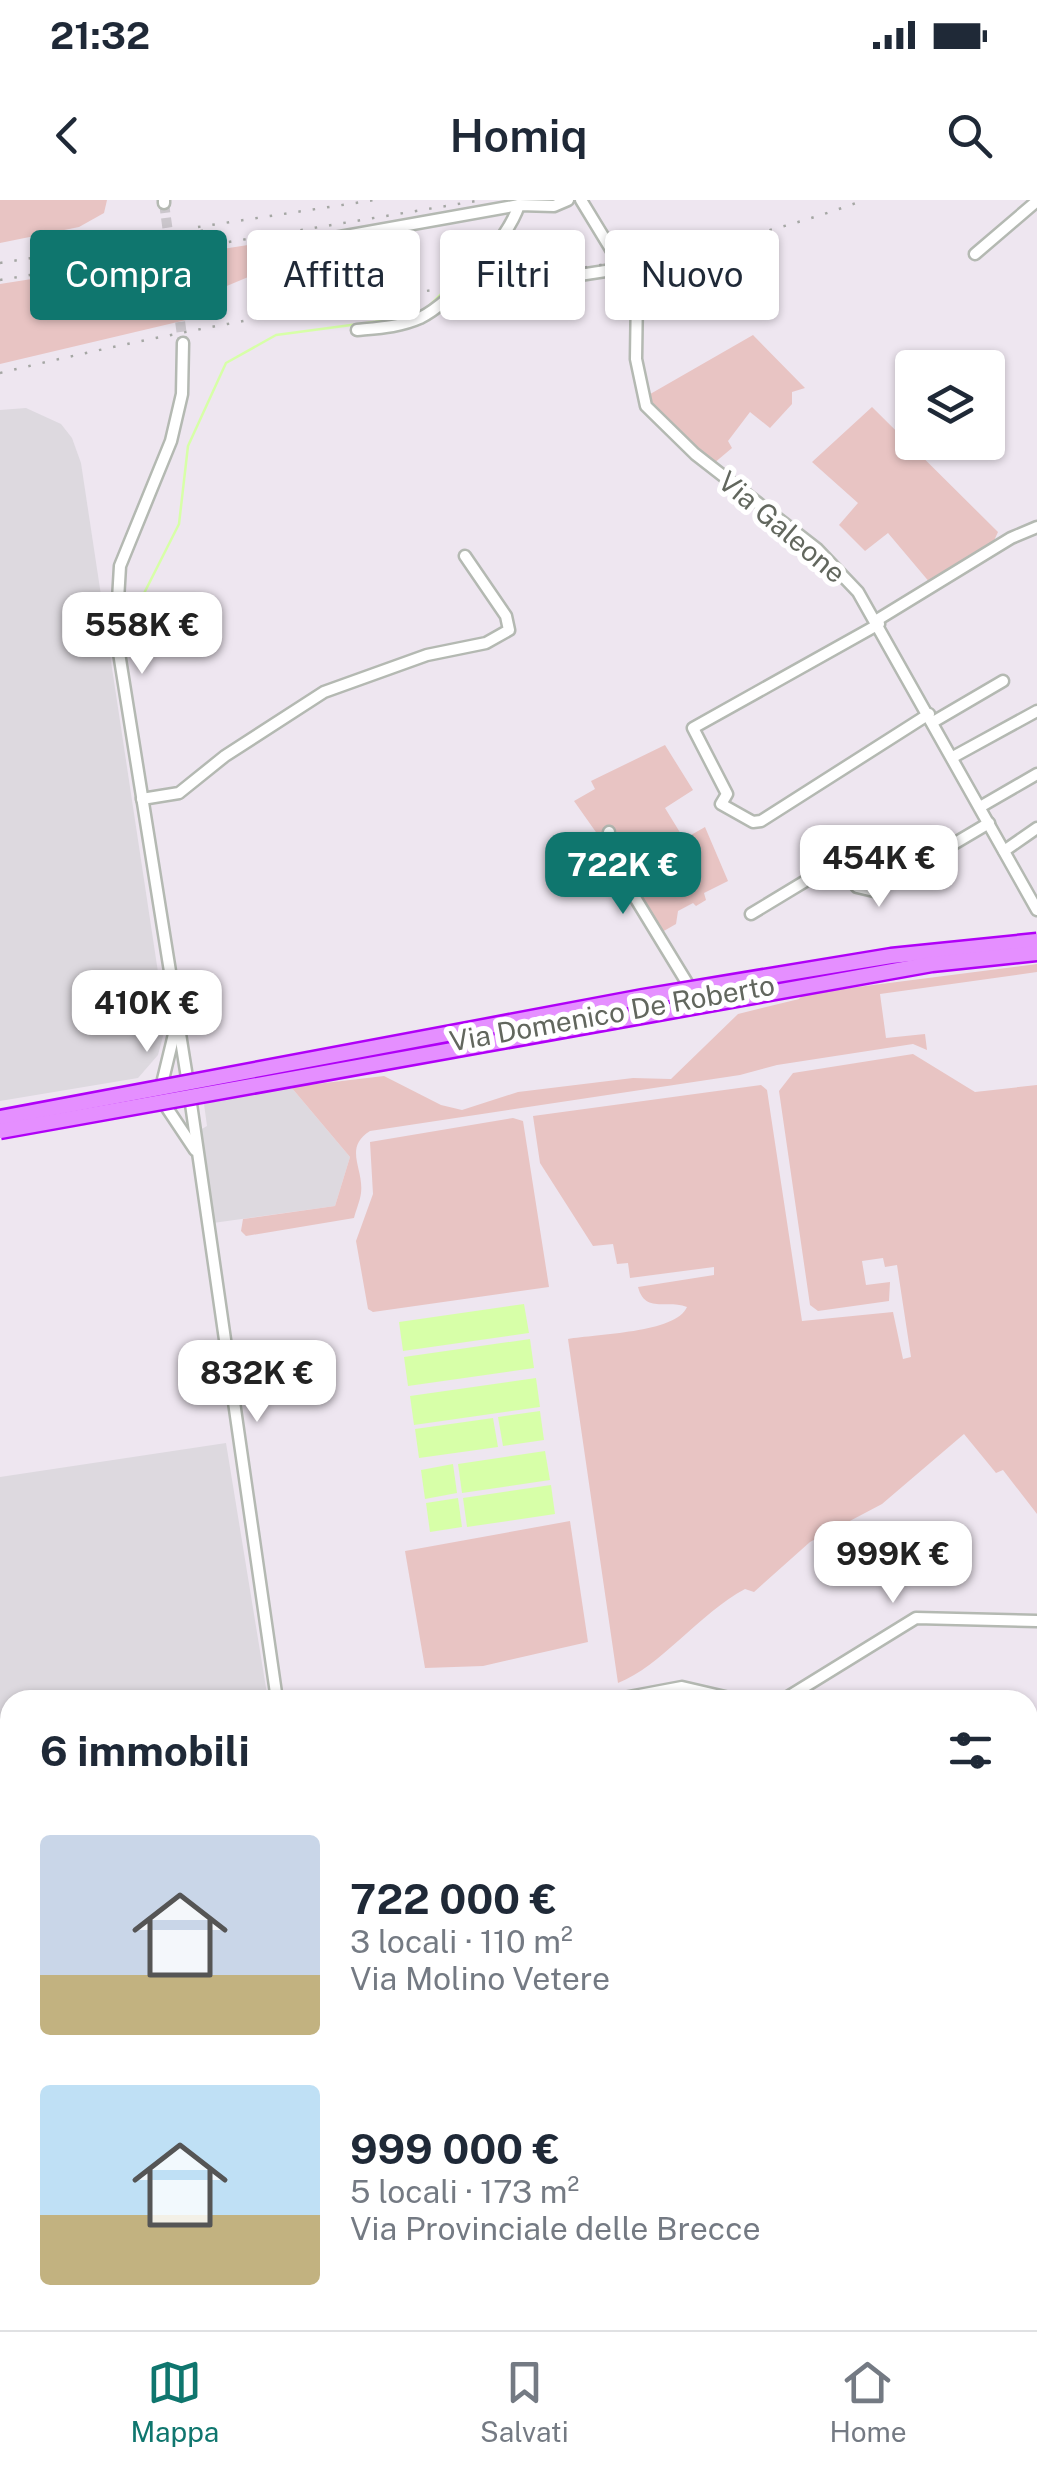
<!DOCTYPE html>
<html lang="it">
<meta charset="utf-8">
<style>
body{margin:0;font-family:"Public Sans",sans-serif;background:#f6f6f7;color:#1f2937;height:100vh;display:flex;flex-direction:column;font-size:38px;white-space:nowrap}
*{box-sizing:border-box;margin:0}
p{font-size:32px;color:#747a83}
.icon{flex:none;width:55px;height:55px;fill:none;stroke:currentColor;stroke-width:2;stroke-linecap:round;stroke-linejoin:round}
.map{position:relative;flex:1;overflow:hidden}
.sheet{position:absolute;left:0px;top:1490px;width:1038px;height:640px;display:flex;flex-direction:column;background:#fff;border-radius:30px 30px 0 0;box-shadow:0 2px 8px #0004}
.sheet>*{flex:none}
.hud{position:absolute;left:30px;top:30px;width:978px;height:90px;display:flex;gap:20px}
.tools{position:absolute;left:895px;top:150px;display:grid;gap:20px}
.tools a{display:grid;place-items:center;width:110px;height:110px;border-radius:10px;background:#fff;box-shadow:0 2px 8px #0004;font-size:50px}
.price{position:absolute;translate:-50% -85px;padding:0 22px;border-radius:20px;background:#fff;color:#222;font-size:32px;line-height:65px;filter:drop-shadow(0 2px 5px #0008)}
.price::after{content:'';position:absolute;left:50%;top:60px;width:30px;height:22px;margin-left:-15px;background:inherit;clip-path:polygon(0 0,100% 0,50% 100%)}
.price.current{background:#0f766e;color:#fff}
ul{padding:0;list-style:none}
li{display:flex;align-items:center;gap:30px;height:250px;padding:0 40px}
li span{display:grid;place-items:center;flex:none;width:280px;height:200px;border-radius:10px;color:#555}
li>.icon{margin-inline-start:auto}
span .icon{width:120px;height:120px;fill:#fffc;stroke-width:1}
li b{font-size:42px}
h2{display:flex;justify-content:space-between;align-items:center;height:120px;padding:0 40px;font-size:42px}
.pill{padding:0 35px;border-radius:10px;background:#fff;box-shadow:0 2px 8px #0004;font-size:35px;line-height:90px}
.pill.current{background:#0f766e;color:#fff}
.status{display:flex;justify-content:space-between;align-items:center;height:70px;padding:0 50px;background:#fff;direction:ltr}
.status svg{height:28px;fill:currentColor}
header{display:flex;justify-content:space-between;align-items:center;height:130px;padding:0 40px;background:#fff;font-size:45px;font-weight:600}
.menu{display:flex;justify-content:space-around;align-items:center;height:140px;border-top:2px solid #e0e1e3;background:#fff;font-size:28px;color:#747a83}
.menu a{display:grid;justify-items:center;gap:5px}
.menu .current{color:#0f766e}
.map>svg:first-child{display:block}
</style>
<div class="status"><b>21:32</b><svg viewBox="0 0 49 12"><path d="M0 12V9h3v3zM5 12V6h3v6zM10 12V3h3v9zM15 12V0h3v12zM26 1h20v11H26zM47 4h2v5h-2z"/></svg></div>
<header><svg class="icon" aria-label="back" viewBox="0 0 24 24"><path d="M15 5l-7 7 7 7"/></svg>Homiq<svg class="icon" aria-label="search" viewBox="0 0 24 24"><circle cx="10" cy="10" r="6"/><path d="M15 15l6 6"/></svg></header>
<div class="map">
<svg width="1037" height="2130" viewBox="0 0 1037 2130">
<rect width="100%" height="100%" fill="#eee6f0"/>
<g fill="#ddd9df">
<path d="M 26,208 L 61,224 L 72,238 L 81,263 L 166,825 L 158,855 L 138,878 L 0,901 L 0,210 Z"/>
<path d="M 291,887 L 350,957 L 335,1006 L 213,1023 L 200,930 L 207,926 L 204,904 Z"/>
<path d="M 226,1243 L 268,1500 L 10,1500 L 10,2120 L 1028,2120 L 1028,1950 L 1037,1966 L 1037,2130 L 0,2130 L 0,1277 Z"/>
</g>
<g fill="#e8c4c3">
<path d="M 0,0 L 107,0 L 104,13 L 79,27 L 0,43 Z"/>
<path d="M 311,35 L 306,53 L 210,93 L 203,116 L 0,164 L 0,84 Z"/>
<path d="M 753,135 L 805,188 L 792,192 L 792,204 L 770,228 L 750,212 L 728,241 L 732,248 L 713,264 L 645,197 Z"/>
<path d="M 872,207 L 998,332 L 991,347 L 931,384 L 888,333 L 865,351 L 839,325 L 858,303 L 812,262 Z"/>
<path d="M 665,545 L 693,590 L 665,608 L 684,639 L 705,627 L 728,681 L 704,693 L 706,700 L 696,706 L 693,703 L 678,711 L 676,724 L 662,732 L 609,646 L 607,639 L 614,635 L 610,629 L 598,635 L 574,601 L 595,589 L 591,581 Z"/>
<path d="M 1037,764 L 1037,772 L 880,794 L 886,838 L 925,834 L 927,850 L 913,844 L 777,865 L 740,875 L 370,931 C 343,948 364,968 361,993 C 360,1001 356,1010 354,1018 L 246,1036 L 241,1031 L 243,1019 L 335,1006 L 350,957 L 291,887 L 384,876 L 441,905 L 462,910 L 518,892 L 633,878 L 671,879 L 738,814 L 799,799 L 803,794 Z"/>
<path d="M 913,854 L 975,892 L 1037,885 L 1037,1314 L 1003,1270 L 996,1273 L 964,1234 L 882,1304 L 810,1342 L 754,1392 L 745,1389 C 700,1413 660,1467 618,1483 L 568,1139 C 596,1134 676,1133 687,1107 C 667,1099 645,1114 638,1087 L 714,1075 L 714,1067 L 630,1078 L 628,1063 L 617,1064 L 613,1044 L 593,1046 L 540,963 L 533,916 L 761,885 L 767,890 L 802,1121 L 893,1112 L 903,1159 L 911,1157 L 897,1065 L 885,1067 L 883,1058 L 862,1061 L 866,1085 L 890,1082 L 889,1101 L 818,1111 L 810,1105 L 779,891 L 793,873 Z"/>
<path d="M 513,918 L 523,921 L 549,1087 L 373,1112 L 368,1109 L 356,1041 L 373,994 L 370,942 Z"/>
<path d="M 570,1321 L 588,1442 L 483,1466 L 425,1468 L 405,1351 Z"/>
</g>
<g fill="#d7ffa8">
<path d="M 524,1104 L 529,1133 L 403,1151 L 399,1122 Z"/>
<path d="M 530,1139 L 534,1168 L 408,1186 L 404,1157 Z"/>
<path d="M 536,1178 L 540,1207 L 414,1225 L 410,1196 Z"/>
<path d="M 540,1211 L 544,1240 L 503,1246 L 498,1217 Z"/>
<path d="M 493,1218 L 498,1247 L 419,1258 L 415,1229 Z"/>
<path d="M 545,1251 L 550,1280 L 462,1293 L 458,1264 Z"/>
<path d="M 453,1264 L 457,1293 L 425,1299 L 421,1270 Z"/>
<path d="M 551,1285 L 555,1314 L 467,1327 L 463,1298 Z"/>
<path d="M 458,1298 L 462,1327 L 430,1332 L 426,1303 Z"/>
</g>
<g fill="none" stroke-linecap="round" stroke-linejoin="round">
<g stroke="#d7ffa8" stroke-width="2.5">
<path d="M 425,110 L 487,49"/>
<path d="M 124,433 L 179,324 L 188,246 L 226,163 L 276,135 L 404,118"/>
</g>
<path stroke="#cbc6cc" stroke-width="10" stroke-dasharray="10 5" stroke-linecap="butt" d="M 164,3 L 183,143"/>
<defs>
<g id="minor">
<path d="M 164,0 L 164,3"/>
<path d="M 581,0 L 637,92 L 636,159 L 646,206 L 695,254 L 817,349 L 858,392 L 1037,710"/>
<path d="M 312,42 L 519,5 L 554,6 L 568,0"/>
<path d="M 975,54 L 1037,1"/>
<path d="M 450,95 L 625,68"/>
<path d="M 357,130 C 378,128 400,127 420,118 C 452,102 508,39 519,5"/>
<path d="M 183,143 L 182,194 L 171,241 L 120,366 L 116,434 L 189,890 L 277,1500"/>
<path d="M 877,420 L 1011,338 L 1037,327"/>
<path d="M 879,424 L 693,528 L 727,594 L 721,604 L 753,622 L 761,621 L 929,514"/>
<path d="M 933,522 L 1003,481"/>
<path d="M 953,557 L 1037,511"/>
<path d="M 142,599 L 179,593 L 225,556 L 324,492 L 427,455 L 486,443 L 509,430 L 506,416 L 465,356"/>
<path d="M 980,607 L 1037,574"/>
<path d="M 609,632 L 606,650 L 692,791"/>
<path d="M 1004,651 L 1037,628"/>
<path d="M 751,714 L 837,662 L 857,687 L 874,691 L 989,623"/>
<path d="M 176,826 L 159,896 L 195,950"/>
<path d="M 215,886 L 912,761"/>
<path d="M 107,905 L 164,895"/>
<path d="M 613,1500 L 682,1487 L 738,1500"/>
<path d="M 783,1500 L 916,1418 L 1037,1421"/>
<path d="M 0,1906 L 10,1905"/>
<path d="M 1028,1935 L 1037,1951"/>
</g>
</defs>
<use href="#minor" stroke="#b4b9b2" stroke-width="15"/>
<use href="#minor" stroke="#fff" stroke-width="10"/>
<g stroke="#a5a7a4" stroke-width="2.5" stroke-dasharray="2.5 12" stroke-linecap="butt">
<path d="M 198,27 L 375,0"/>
<path d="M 0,63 L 213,29"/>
<path d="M 0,80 L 482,0"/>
<path d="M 0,173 C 144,138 286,111 433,90 C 578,68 726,52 864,0"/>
</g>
<defs>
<g id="highway-bridge">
<path d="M 0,918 L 643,797 L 891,756 L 1037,741"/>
<path d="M 0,931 L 932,764 L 1037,753"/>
</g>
</defs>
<use href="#highway-bridge" stroke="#b000f7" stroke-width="19" stroke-linecap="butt"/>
<use href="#highway-bridge" stroke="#e58fff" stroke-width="14"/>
</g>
<g text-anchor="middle" stroke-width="10" stroke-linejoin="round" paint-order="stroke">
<g font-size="28" fill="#62675e" stroke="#fff">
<text transform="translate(782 327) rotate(40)" y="10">Via Galeone</text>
<text transform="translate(612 813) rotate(-10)" y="10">Via Domenico De Roberto</text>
</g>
</g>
</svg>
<div class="tools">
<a><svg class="icon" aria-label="layers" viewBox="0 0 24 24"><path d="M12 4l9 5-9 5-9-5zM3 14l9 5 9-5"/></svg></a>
</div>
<b class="price" style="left:142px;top:477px">558K €</b>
<b class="price" style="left:879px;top:710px">454K €</b>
<b class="price current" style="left:623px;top:717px">722K €</b>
<b class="price" style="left:147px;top:855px">410K €</b>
<b class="price" style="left:257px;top:1225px">832K €</b>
<b class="price" style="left:893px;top:1406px">999K €</b>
<div class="hud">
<a class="pill current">Compra</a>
<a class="pill">Affitta</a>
<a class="pill">Filtri</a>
<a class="pill">Nuovo</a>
</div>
<section class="sheet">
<h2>6 immobili<svg class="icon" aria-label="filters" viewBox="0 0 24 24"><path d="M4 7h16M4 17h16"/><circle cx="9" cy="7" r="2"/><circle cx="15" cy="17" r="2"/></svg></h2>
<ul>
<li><span style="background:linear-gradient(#c9d6e8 70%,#c2b280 0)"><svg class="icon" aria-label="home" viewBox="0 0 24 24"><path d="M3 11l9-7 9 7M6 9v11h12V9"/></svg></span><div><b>722 000 €</b><p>3 locali · 110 m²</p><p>Via Molino Vetere</p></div></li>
<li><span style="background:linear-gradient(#bfe0f5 65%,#c2b280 0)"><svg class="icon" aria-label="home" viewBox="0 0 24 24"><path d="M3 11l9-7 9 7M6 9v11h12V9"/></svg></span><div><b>999 000 €</b><p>5 locali · 173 m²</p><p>Via Provinciale delle Brecce</p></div></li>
</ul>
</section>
</div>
<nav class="menu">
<a class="current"><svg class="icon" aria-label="map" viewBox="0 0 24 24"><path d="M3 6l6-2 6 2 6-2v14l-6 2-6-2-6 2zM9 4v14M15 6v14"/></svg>Mappa</a>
<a><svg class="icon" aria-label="saved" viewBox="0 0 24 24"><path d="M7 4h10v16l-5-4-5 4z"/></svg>Salvati</a>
<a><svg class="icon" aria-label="home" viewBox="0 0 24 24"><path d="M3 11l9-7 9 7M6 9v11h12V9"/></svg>Home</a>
</nav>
